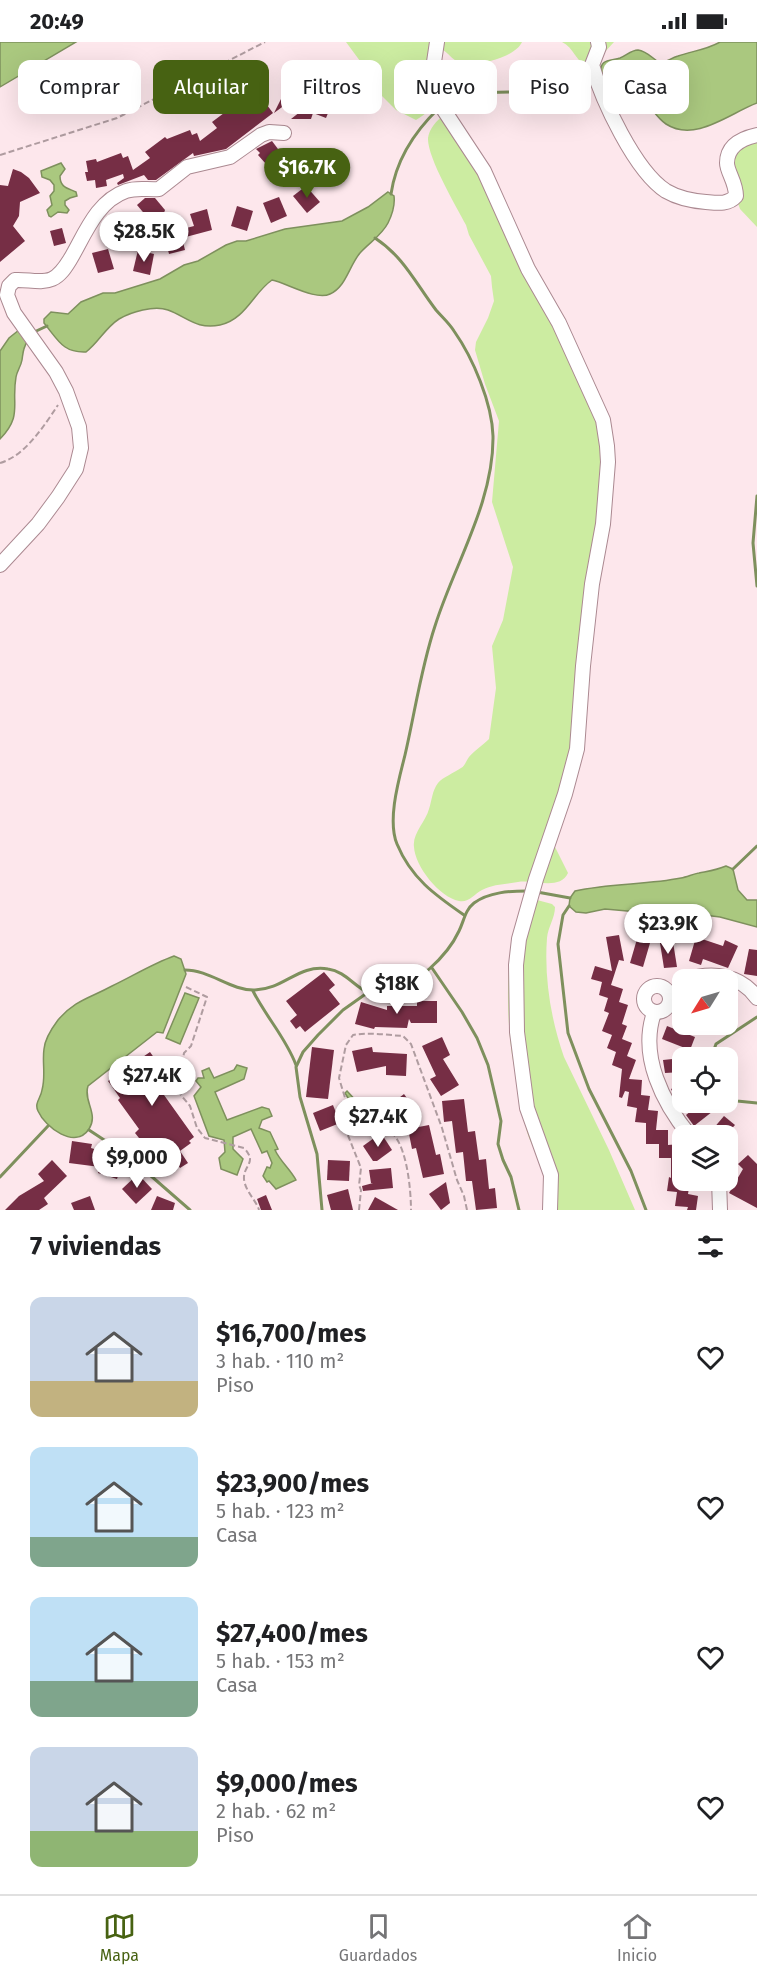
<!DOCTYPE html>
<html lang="es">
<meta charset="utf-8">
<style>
body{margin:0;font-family:"Fira Sans",sans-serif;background:#f6f6f6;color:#202124;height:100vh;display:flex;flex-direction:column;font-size:22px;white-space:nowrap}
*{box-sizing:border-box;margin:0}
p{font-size:20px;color:#757577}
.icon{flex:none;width:33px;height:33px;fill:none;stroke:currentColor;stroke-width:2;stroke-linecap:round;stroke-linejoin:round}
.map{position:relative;height:1168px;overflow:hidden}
.sheet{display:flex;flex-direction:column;background:#fff;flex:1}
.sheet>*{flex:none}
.banner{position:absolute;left:18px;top:18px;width:722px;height:54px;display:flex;gap:12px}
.needle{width:39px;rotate:233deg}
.buttons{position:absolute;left:672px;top:927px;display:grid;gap:12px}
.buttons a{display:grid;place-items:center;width:66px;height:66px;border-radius:12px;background:#fff;box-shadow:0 6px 24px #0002;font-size:30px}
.price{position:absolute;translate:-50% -51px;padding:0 14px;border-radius:21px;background:#fff;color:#222;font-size:20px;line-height:39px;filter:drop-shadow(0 2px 3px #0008)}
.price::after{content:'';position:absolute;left:50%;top:36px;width:18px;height:14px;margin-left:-9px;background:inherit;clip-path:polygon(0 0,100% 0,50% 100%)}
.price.selected{background:#476212;color:#fff}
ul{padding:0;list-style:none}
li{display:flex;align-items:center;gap:18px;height:150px;padding:0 30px}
li span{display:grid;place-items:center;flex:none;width:168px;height:120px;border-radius:12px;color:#555}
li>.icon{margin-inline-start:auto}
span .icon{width:72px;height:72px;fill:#fffc;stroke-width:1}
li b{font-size:26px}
h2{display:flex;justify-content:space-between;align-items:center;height:72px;padding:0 30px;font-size:26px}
.pill{padding:0 21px;border-radius:12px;background:#fff;box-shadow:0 6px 24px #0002;font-size:21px;line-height:54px}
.pill.selected{background:#476212;color:#fff}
.status{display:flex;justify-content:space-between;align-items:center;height:42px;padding:0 30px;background:#fff;direction:ltr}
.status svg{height:16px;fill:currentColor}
.tabs{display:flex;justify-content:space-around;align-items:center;height:84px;border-top:2px solid #e0e0e0;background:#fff;font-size:16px;color:#757577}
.tabs a{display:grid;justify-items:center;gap:3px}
.tabs .selected{color:#476212}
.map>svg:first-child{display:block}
</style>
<div class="status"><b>20:49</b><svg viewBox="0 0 49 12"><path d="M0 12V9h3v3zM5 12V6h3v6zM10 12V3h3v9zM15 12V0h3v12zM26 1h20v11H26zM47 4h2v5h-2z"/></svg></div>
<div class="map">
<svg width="757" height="1168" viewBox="0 0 757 1168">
<rect width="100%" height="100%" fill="#fde7ec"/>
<g fill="#cceca1">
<path d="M 346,0 L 522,0 C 515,16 473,26 458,20 C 452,17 448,11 443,8 C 439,15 440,20 441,27 C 443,55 440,63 416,78 L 396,68 L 372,44 L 360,19 Z"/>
<path d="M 562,0 L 614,0 L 603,12 L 586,24 C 576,19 574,6 562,0 Z"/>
<path d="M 444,73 L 450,73 L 608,397 L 579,681 L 555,795 L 555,805 L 568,831 C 560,849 533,837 518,840 C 507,842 493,842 482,848 C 474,852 469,861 459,859 C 439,855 415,824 414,805 C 412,792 426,779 429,767 C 432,758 432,749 438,741 C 443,735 454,731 461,726 C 465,724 466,719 469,715 C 474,709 483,703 489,697 L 496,646 L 492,604 L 503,578 L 513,525 L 492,460 L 499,379 L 485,342 L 475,308 L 476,300 L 488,276 L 494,259 L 492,245 L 491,234 L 469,193 L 466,183 C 456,164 427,115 428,96 C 429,87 437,78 444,73 Z"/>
<path d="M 757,89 L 757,185 L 740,167 L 724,119 Z"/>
<path d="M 537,858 L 552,862 L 555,865 C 555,876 548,885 547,896 C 544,936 551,978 564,1015 L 609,1108 L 635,1168 L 544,1168 C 547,1153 550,1137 543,1123 C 537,1111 529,1100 526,1086 C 525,1080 525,1074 524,1068 C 520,1046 513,1026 511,1005 C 507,972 501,873 537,858 Z"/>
</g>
<g fill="#aac87f" stroke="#7e905d" stroke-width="1.5">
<path d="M 0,0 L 76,0 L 0,45 Z"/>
<path d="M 720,0 L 757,0 L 757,61 C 730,71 695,101 666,82 C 657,76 652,66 644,58 C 632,46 614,44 601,32 C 599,17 609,19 620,16 C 626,14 631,8 638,8 C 647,9 653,17 660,21 C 667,20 671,16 678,14 C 692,9 706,8 720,0 Z"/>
<path d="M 61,121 L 65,127 L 60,134 C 60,146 68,146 76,150 L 77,154 L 70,156 L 65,159 L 65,163 L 69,168 L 67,171 L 58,170 L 51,175 L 49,174 L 47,168 L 52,163 L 50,154 L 54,149 L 54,143 L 50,138 L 42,135 L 41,129 Z"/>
<path d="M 388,150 L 394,154 C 395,162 392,173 388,181 C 382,193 369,201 360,211 C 349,224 346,245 330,252 C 316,259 287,241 272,238 C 253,251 246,277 220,283 C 197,288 187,275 168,268 C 154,263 131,270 119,277 C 105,286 99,300 86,310 C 63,311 58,298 44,281 L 44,277 L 51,270 L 68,272 L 81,260 L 103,251 L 115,251 L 160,237 L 184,223 L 198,219 L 226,203 L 237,199 L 246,199 L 285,187 L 342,179 L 368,165 Z"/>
<path d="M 19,288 L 27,300 C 23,306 23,311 22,318 C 21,324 17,329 16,335 C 11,363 23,373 0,397 L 0,309 L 9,296 Z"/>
<path d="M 726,824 L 733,827 L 738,848 L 747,858 L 757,858 L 757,885 L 720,875 L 704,873 L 672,876 L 661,872 L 605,867 L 586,871 L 576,870 L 569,864 L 570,856 L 575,849 C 610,841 646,843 681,836 C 687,835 693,832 699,831 C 709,829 717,828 726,824 Z"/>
<path d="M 174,914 L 181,917 L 186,932 L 163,991 L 157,990 L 88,1044 C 83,1059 99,1072 89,1087 C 75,1108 45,1085 38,1069 C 34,1061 41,1056 42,1048 C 46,1034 42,1020 44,1007 C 45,996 52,986 58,978 C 75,958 90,956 112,944 C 133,934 152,922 174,914 Z"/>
<path d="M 185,951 L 199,956 L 180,1002 L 166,996 Z"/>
<path d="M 237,1023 L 247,1026 L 244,1037 L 215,1050 L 227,1078 L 262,1065 L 269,1067 L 272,1074 L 262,1078 L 259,1086 L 270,1090 L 278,1107 L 275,1108 C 280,1119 290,1127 296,1138 L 276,1147 L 269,1139 L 267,1140 L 263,1134 L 267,1125 L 270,1126 L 272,1121 L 267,1109 L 262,1111 L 251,1087 L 233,1095 L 233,1107 L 243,1117 L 237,1133 L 221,1127 L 219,1116 L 225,1110 L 224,1098 L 209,1094 L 194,1054 L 201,1045 L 196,1039 L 198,1036 L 204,1036 L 202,1029 L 209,1026 L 214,1036 L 234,1028 Z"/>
<path d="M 347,1049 L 360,1063 C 369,1064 374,1056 383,1056 L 388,1064 L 383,1068 L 374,1067 L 368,1072 L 356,1069 L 345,1051 Z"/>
</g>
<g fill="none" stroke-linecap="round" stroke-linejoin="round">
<g stroke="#7e905d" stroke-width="3">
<path d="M 444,62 C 468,45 508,52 537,49 C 556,46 573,38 591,31"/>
<path d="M 391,152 C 396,118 414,90 439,66"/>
<path d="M 375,196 C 404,215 416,242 436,268 C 442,275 449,281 454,289 C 473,316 492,361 493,394 C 494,460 454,523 435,584 C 421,626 415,670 405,713 C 399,737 387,778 397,802 C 411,836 435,853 464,873"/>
<path d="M 32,291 L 47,284"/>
<path d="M 757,454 L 753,501 L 757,544"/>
<path d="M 733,827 L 757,804"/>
<path d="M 537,850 L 570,856"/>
<path d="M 569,864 L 563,873 L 558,902 L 568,991 L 589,1047 L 631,1129 L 646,1168"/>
<path d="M 432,926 L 462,970 L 477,996 L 488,1023 L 501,1079 L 498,1102 L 503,1118 L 511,1135 L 519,1168"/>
<path d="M 185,928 C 210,928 231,949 255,948 C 285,947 298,922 328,927 C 352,930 361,960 388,951 C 416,943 447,915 459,889 C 464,879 465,868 474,861 C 489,850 510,849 527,849"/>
<path d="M 253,949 C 266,975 286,996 296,1023"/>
<path d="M 711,1016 L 716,1002 L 757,975"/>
<path d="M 728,1051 L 737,1059 L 757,1061"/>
<path d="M 89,1088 L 127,1113 L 190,1168"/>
<path d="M 0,1135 L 48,1084"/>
<path d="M 322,1168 L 317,1112 L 300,1055 L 296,1025 L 303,1010 L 318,993 L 343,968 L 367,951"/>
</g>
</g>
<g fill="#762e45">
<path d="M 311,36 L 338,47 L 326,76 L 313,71 L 311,77 L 291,77 L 310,62 L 301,51 L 274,71 L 285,49 L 288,50 L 294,38 L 301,41 Z"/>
<path d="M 257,58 L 260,62 L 264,59 L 273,71 L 226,107 L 194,114 L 193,111 L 156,138 L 148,138 L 144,133 L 118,143 L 117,141 L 124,136 L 123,132 L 106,138 L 107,144 L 96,146 L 95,138 L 87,139 L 85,130 L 88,130 L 86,119 L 96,117 L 97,120 L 121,111 L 123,116 L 128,114 L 133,128 L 150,116 L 145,110 L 165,95 L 167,97 L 190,88 L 192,93 L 197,91 L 200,99 L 217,86 L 212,80 L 232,65 L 237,72 Z"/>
<path d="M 272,99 L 287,119 L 273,130 L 258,113 L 260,111 L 256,107 Z"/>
<path d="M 324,111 L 335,124 L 318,137 L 308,124 Z"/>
<path d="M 13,127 L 21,130 L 29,136 L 40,151 L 20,160 L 19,174 L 13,184 L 25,199 L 0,220 L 0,143 L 8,144 Z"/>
<path d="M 306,144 L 320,160 L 307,171 L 293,154 Z"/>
<path d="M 279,155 L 287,174 L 271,181 L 263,161 Z"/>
<path d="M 145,156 L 155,156 L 165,168 L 163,174 L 153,182 L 137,163 Z"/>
<path d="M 237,164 L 253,169 L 247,189 L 231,184 Z"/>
<path d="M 207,167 L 212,188 L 182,196 L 185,208 L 169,212 L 164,192 L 194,184 L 190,172 Z"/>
<path d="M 62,186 L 66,201 L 54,204 L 50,189 Z"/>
<path d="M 108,207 L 114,227 L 98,231 L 92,211 Z"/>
<path d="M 138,208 L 154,212 L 150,233 L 133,229 Z"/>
<path d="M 619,893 L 624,919 L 619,918 L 611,943 L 623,947 L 619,960 L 628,963 L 622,982 L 627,984 L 622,997 L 632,1001 L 627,1014 L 636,1018 L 629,1037 L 642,1038 L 641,1053 L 650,1054 L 648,1068 L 658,1069 L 656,1088 L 668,1088 L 668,1103 L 680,1102 L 680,1117 L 682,1117 L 682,1138 L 690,1139 L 688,1152 L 698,1154 L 696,1168 L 687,1168 L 688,1165 L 675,1164 L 677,1150 L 667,1149 L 669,1135 L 671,1136 L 671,1116 L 659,1116 L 659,1102 L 646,1102 L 646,1081 L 635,1080 L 637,1066 L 627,1064 L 629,1050 L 625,1049 L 622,1056 L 619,1055 L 622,1027 L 612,1023 L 616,1010 L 607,1006 L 612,993 L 602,989 L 609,971 L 604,969 L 608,956 L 599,953 L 602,940 L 591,937 L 595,924 L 612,929 L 606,895 Z"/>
<path d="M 696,895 L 723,904 L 725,898 L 738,904 L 728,926 L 703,917 L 701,923 L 689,919 Z"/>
<path d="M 637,897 L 650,901 L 643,925 L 630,921 Z"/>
<path d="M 673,900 L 677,925 L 664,926 L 660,901 Z"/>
<path d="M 749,907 L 757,908 L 757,934 L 744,932 Z"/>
<path d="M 324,930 L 335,943 L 329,948 L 340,962 L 305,990 L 300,984 L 296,987 L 290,979 L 297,973 L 286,959 Z"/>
<path d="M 417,959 L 437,959 L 437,981 L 411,981 L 409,977 L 407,986 L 375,985 L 374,987 L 355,982 L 361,960 L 387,968 L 387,964 L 417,964 Z"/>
<path d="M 667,984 L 695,995 L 690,1008 L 662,997 Z"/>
<path d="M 442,995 L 450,1013 L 443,1017 L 459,1043 L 441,1054 L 430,1037 L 436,1034 L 422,1004 Z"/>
<path d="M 312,1005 L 334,1008 L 328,1057 L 306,1055 Z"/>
<path d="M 372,1005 L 373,1010 L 407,1012 L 406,1034 L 386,1033 L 386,1024 L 357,1030 L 352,1009 Z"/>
<path d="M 150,1010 L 175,1045 L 164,1053 L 194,1095 L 189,1099 L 191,1101 L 180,1109 L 188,1121 L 180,1126 L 164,1103 L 154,1110 L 150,1104 L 147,1106 L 135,1091 L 139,1087 L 118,1058 L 120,1056 L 108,1039 Z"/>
<path d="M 682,1016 L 682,1030 L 665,1031 L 663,1018 Z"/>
<path d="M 682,1042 L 682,1057 L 677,1059 L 671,1047 Z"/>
<path d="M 404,1052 L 414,1066 L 399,1076 L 390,1063 Z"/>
<path d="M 464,1057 L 468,1090 L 475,1089 L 479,1118 L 486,1117 L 489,1147 L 495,1146 L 497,1166 L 476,1168 L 472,1139 L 466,1139 L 463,1110 L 456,1111 L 452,1079 L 444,1080 L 442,1059 Z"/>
<path d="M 702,1060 L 712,1060 L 717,1066 L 694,1084 L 686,1073 Z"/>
<path d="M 333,1063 L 340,1081 L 320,1089 L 313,1071 Z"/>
<path d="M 724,1074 L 735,1083 L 725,1094 L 707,1094 Z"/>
<path d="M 429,1083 L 436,1113 L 440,1112 L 444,1132 L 423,1136 L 416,1106 L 412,1107 L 408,1087 Z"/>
<path d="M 381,1091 L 392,1108 L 377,1119 L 373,1119 L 363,1104 Z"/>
<path d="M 72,1099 L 92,1102 L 91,1106 L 124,1116 L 117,1137 L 98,1131 L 100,1125 L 69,1121 Z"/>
<path d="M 748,1113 L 757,1122 L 757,1166 L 729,1151 L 743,1127 L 738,1122 Z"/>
<path d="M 52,1118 L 67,1134 L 44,1156 L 48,1162 L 39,1168 L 5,1168 L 19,1154 L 44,1139 L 38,1132 Z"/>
<path d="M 328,1118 L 350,1119 L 349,1139 L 327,1138 Z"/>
<path d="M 391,1126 L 393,1146 L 363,1149 L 362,1144 L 373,1141 L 371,1141 L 369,1128 Z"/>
<path d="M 138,1132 L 152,1147 L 136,1162 L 122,1147 Z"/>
<path d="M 446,1140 L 450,1161 L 441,1168 L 429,1152 Z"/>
<path d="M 348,1147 L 353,1168 L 331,1168 L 327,1153 Z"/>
<path d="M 266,1153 L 272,1168 L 261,1168 L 257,1157 Z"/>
<path d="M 90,1154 L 95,1168 L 74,1168 L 71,1161 Z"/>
<path d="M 157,1154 L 175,1161 L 173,1168 L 151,1168 Z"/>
<path d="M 375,1155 L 398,1168 L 368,1168 Z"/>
</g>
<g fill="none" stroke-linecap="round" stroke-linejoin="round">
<defs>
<g id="minor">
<path d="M 437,0 L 431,40 L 432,50 L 484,129 L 528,227 L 559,281 L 603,378 L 607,404 L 608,420 L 603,482 L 592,542 L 583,624 L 577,707 L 565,752 L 536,837 L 519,897 L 516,923 L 517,990 L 527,1066 L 551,1133 L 550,1168"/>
<path d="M 598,0 L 599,5 L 592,23 C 602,58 635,129 666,149 C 678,156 693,159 706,160 C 717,161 728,163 736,154 C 736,140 727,130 727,121 C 727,103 743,96 757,93"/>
<path d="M 0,523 L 38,482 L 58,455 L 76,427 L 81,406 L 79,385 L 66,349 L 56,330 L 14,271 L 7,253 L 9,244 L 15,238 C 27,237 41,242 52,237 C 61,233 66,224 71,216 C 85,192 97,159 126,149 C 137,145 148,148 159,147 L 187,125 L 230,115 L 261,93 L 269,90 L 284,91"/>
<path d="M 686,938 C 712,929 741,933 757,956"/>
<circle cx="657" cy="957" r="13"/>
<path d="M 654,971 C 639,1014 663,1061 690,1094"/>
<path d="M 719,1138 L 720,1168"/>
</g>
</defs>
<use href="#minor" stroke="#ab8991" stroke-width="16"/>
<g stroke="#af9ca0" stroke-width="2" stroke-dasharray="6 3" stroke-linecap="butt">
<path d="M 0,113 L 117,76 L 265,0"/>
<path d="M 0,421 C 25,414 44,384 58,363"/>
<path d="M 186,945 L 207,955 L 191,1004 L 184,1011 L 182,1023 L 168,1027 L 176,1047 L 190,1064 L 197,1086 L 205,1096 L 244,1106 C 258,1121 243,1123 244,1137 C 245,1149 256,1158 259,1168"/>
<path d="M 347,1091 C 358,1088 372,1085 384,1087 C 407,1091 411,1150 411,1168"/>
<path d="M 359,1168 L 361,1148 L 359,1143 L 361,1126 L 347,1091 L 346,1083 L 349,1069 L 339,1036 L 346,1003 L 353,993 C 369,990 387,993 403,994 L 411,1002 L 442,1086 L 457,1138 L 464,1154 L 467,1168"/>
</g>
<use href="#minor" stroke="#fff" stroke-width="14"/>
</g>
</svg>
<div class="buttons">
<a><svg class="needle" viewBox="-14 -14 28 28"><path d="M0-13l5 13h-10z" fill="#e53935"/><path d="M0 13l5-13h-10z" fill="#757577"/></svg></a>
<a><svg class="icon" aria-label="locate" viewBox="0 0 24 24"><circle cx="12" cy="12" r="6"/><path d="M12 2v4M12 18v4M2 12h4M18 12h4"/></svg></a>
<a><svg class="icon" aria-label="layers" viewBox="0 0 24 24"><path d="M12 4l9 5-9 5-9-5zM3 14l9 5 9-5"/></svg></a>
</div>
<b class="price selected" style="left:307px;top:157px">$16.7K</b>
<b class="price" style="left:144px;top:221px">$28.5K</b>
<b class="price" style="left:668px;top:913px">$23.9K</b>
<b class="price" style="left:397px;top:973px">$18K</b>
<b class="price" style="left:152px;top:1065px">$27.4K</b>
<b class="price" style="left:378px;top:1106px">$27.4K</b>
<b class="price" style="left:137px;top:1147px">$9,000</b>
<div class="banner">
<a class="pill">Comprar</a>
<a class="pill selected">Alquilar</a>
<a class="pill">Filtros</a>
<a class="pill">Nuevo</a>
<a class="pill">Piso</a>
<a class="pill">Casa</a>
</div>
</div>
<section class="sheet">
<h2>7 viviendas<svg class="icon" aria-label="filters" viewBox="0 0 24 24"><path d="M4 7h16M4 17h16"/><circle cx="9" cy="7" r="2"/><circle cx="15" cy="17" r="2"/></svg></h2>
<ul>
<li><span style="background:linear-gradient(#c9d6e8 70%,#c2b280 0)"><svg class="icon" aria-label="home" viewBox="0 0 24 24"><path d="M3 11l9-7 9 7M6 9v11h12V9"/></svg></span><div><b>$16,700/mes</b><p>3 hab. · 110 m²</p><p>Piso</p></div><svg class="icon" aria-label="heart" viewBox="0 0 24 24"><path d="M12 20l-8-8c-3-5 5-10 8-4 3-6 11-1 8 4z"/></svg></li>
<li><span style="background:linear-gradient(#bfe0f5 75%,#7fa58c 0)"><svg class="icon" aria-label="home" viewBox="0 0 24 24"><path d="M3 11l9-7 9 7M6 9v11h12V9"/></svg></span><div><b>$23,900/mes</b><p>5 hab. · 123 m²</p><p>Casa</p></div><svg class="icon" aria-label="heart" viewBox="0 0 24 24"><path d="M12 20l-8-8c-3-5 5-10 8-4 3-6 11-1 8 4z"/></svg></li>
<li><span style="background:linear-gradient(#bfe0f5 70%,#7fa58c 0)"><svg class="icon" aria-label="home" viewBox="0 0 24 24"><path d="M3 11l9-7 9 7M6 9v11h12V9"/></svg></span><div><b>$27,400/mes</b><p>5 hab. · 153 m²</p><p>Casa</p></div><svg class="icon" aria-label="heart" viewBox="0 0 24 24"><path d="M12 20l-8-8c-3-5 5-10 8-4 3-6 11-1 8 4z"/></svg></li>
<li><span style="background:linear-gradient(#c9d6e8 70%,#8fb573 0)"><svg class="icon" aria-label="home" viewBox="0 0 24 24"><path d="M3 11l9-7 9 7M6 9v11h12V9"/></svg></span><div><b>$9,000/mes</b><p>2 hab. · 62 m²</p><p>Piso</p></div><svg class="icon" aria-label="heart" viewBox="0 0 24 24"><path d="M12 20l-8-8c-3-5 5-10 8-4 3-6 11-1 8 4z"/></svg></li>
</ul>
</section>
<nav class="tabs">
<a class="selected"><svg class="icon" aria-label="map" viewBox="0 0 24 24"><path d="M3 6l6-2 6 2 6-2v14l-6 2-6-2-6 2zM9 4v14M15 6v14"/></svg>Mapa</a>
<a><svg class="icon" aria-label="saved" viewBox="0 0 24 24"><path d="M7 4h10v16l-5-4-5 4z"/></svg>Guardados</a>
<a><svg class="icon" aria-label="home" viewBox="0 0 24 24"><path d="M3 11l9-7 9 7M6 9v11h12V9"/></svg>Inicio</a>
</nav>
